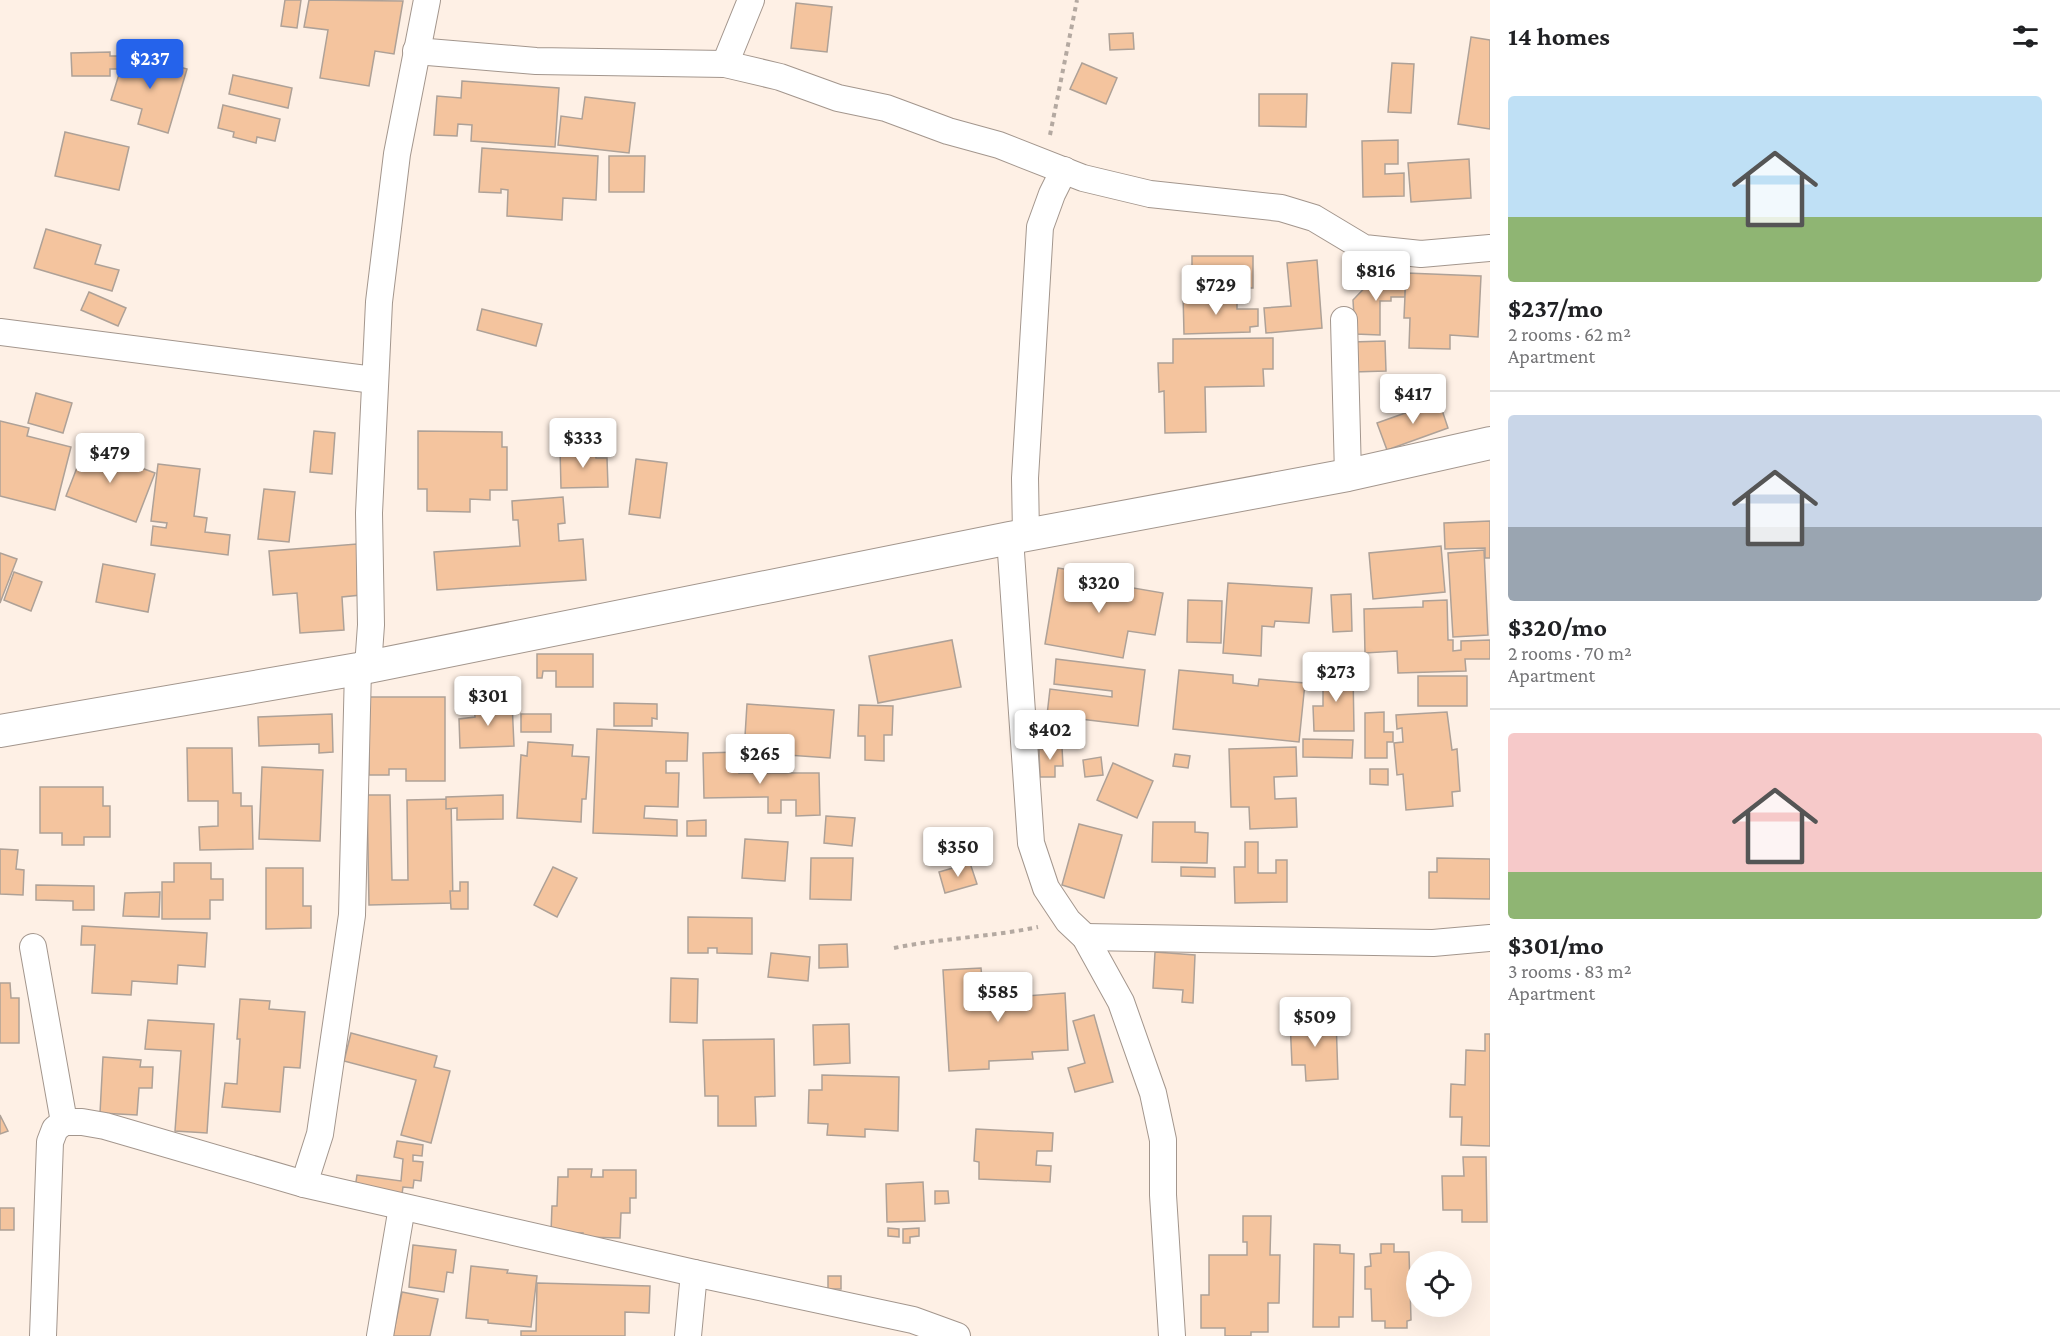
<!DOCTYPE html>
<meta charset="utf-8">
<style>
body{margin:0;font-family:"Crimson Pro",serif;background:#f2f2f2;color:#202124;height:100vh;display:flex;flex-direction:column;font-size:22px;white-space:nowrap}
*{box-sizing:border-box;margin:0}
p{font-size:20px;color:#757577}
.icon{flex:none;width:33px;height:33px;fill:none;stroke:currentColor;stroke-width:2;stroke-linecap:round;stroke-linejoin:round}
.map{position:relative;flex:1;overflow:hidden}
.panel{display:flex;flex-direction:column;background:#fff;width:570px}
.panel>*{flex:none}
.tools{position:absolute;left:1406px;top:1251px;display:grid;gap:12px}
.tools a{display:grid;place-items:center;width:66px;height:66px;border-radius:50%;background:#fff;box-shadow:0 6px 24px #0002;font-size:30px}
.price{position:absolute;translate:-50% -51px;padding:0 14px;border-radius:6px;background:#fff;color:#222;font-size:20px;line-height:39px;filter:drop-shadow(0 2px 3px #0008)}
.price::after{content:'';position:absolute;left:50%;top:36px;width:18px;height:14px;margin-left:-9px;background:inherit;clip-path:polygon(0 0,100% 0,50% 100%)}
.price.active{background:#2563eb;color:#fff}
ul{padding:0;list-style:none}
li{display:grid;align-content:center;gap:12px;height:318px;padding:0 18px}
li+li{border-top:2px solid #e0e0e0}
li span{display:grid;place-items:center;height:186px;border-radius:6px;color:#555}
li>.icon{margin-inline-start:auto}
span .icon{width:108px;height:108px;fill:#fffc;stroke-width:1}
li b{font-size:26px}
h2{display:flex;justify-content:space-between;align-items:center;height:72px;padding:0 18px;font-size:26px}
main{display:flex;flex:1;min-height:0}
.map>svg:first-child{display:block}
</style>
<main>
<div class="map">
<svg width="1490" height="1336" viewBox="0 0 1490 1336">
<rect width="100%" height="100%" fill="#fef0e5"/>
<g fill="#f4c49e" stroke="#aea197" stroke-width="1.5">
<path d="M 285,0 L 301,0 L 297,28 L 281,26 Z"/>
<path d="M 309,0 L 403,1 L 394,54 L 375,51 L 369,86 L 320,78 L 328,30 L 304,27 Z"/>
<path d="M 796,3 L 832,7 L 827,52 L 791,48 Z"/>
<path d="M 1133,33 L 1134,49 L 1110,50 L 1109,34 Z"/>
<path d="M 1471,37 L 1490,40 L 1490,129 L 1458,124 Z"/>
<path d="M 110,52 L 110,56 L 118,56 L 118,69 L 110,69 L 110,76 L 72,76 L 71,53 Z"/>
<path d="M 126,52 L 187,69 L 168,133 L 138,124 L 142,109 L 111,100 Z"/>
<path d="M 1082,63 L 1117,78 L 1106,104 L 1070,89 Z"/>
<path d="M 1392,63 L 1414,64 L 1411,113 L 1388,112 Z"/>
<path d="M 233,75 L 292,88 L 288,108 L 229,94 Z"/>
<path d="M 462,81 L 559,88 L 555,147 L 471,141 L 472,125 L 458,124 L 457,136 L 434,135 L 437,96 L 461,98 Z"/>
<path d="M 1259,94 L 1307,94 L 1306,127 L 1259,126 Z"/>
<path d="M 585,97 L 635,103 L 629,153 L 558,145 L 561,116 L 582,119 Z"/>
<path d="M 223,105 L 280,119 L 275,141 L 257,137 L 256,143 L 233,137 L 234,132 L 218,128 Z"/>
<path d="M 65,132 L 129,147 L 119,190 L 55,176 Z"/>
<path d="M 1398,140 L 1398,164 L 1385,164 L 1385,174 L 1404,173 L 1404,196 L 1363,197 L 1362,141 Z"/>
<path d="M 482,148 L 598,156 L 596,200 L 563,198 L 562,220 L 507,216 L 508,190 L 501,189 L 501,193 L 479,192 Z"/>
<path d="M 609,156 L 645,156 L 644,192 L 609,192 Z"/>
<path d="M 1469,159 L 1471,198 L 1411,202 L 1408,163 Z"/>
<path d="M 46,229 L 101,245 L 95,264 L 119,270 L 112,291 L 34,268 Z"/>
<rect x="1192" y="256" width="61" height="32"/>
<path d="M 1317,260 L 1322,328 L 1266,333 L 1264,308 L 1291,306 L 1287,263 Z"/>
<path d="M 1406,273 L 1405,297 L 1391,297 L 1391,301 L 1380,301 L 1380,335 L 1355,334 L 1353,300 L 1376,276 Z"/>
<path d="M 1406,273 L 1481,276 L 1478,337 L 1450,335 L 1450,349 L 1409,348 L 1410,318 L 1404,318 Z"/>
<path d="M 89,292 L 126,308 L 118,326 L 81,310 Z"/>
<path d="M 1212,292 L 1212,302 L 1237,301 L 1237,309 L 1258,309 L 1258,326 L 1250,327 L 1250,332 L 1184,334 L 1183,293 Z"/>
<path d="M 482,309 L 542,324 L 536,346 L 477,330 Z"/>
<path d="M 1273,338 L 1273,369 L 1263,369 L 1264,386 L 1205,387 L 1206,432 L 1165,433 L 1164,391 L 1159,392 L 1158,363 L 1173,363 L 1173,339 Z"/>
<path d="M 1385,341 L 1386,371 L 1353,372 L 1352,342 Z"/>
<path d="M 36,393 L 72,403 L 63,433 L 28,423 Z"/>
<path d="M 1439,401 L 1448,428 L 1387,450 L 1377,423 Z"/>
<path d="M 0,421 L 29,428 L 27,436 L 71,447 L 55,510 L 0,496 Z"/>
<path d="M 314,431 L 335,433 L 332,474 L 310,472 Z"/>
<path d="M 418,431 L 502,432 L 502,447 L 507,447 L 507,490 L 490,490 L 490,500 L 470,499 L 470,512 L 427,511 L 427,489 L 418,489 Z"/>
<path d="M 85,447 L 155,473 L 136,522 L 66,496 Z"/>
<path d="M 595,448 L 596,458 L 607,458 L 608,487 L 561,488 L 560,449 Z"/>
<path d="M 636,459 L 667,463 L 660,518 L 629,514 Z"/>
<path d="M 158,464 L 200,469 L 194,516 L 207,518 L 205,532 L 230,535 L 228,555 L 151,545 L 153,526 L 166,528 L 167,523 L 151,521 Z"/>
<path d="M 264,489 L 295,492 L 289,542 L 258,539 Z"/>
<path d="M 563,497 L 565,523 L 558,524 L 559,541 L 583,539 L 586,580 L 437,590 L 434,552 L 520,546 L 518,520 L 513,520 L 512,501 Z"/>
<path d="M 1490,521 L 1490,558 L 1485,558 L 1485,548 L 1445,549 L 1444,523 Z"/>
<path d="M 357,544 L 361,595 L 342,597 L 344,630 L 300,633 L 297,593 L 273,595 L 269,551 Z"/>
<path d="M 1441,546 L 1445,592 L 1373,599 L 1369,553 Z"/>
<path d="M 1484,550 L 1488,635 L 1453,637 L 1448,553 Z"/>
<path d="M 0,553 L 17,559 L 0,603 Z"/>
<path d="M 103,564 L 155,574 L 148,612 L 96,602 Z"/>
<path d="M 1058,568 L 1105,576 L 1104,583 L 1163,593 L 1155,635 L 1128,631 L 1123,658 L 1045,644 Z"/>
<path d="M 14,572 L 42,582 L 31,611 L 4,600 Z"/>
<path d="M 1228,583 L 1312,588 L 1309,623 L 1275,621 L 1274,627 L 1262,626 L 1261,656 L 1223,653 Z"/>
<path d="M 1351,594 L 1352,631 L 1333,632 L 1331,595 Z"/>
<path d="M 1188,600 L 1222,601 L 1221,643 L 1187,642 Z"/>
<path d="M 1447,600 L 1448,640 L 1453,640 L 1453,651 L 1461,650 L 1461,641 L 1490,640 L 1490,659 L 1465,659 L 1466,671 L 1398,673 L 1397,651 L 1365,653 L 1364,609 L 1423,607 L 1423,601 Z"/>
<path d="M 952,640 L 961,687 L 878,703 L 869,656 Z"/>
<path d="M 537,654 L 593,654 L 593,687 L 556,687 L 556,671 L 543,671 L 542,678 L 537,678 Z"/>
<path d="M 1056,659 L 1145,670 L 1138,726 L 1047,715 L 1050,689 L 1112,697 L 1112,691 L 1054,684 Z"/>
<path d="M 1179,670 L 1233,675 L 1233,683 L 1258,686 L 1259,679 L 1305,683 L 1299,742 L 1173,729 Z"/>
<path d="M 1323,671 L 1353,671 L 1354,731 L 1314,731 L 1313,706 L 1323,706 Z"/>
<rect x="1418" y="676" width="49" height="30"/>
<path d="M 369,697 L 445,697 L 445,781 L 406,781 L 406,769 L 389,769 L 389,775 L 369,775 Z"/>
<path d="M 512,702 L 514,746 L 460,748 L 459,719 L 475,717 L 474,704 Z"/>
<path d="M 614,703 L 657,704 L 657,719 L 652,718 L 652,726 L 614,726 Z"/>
<path d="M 747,704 L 834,710 L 830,758 L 744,752 Z"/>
<path d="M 859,705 L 893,706 L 892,735 L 884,735 L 884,761 L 865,760 L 865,736 L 858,736 Z"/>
<path d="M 1384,712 L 1384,732 L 1393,732 L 1393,742 L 1387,742 L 1387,758 L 1365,758 L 1365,713 Z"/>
<path d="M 1447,712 L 1452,750 L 1457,749 L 1460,791 L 1452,792 L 1453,806 L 1406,810 L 1403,774 L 1397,775 L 1394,743 L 1403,742 L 1402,728 L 1397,729 L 1396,715 Z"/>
<path d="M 332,714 L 333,752 L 319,753 L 319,744 L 259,746 L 258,717 Z"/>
<rect x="521" y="714" width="30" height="18"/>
<path d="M 597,729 L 688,733 L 687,761 L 666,761 L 666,773 L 679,773 L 678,807 L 645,806 L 644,818 L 677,820 L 677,836 L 593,833 Z"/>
<path d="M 1303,739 L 1353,740 L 1352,758 L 1303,757 Z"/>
<path d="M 528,742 L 573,745 L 572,756 L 589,757 L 586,799 L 582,799 L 581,822 L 517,818 L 521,755 L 527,756 Z"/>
<path d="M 1062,747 L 1063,766 L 1055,766 L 1055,777 L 1040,777 L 1039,749 Z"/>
<path d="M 1296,747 L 1297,776 L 1274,777 L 1275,799 L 1296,798 L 1297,827 L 1250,829 L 1249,807 L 1231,807 L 1229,749 Z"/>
<path d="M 187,748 L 232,748 L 233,793 L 241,793 L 241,806 L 252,806 L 253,849 L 200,850 L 199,827 L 218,826 L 218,801 L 188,801 Z"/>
<path d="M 739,752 L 739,773 L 819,773 L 820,815 L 796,816 L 796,800 L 781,800 L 781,813 L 768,813 L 768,797 L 704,798 L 703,753 Z"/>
<path d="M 1175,754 L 1190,756 L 1188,768 L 1173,766 Z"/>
<path d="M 1101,757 L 1103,775 L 1085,777 L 1083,760 Z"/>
<path d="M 1113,763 L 1153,781 L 1137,818 L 1097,800 Z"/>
<path d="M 262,767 L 323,770 L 320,841 L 259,839 Z"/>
<path d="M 1370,769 L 1388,769 L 1388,785 L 1370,784 Z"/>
<path d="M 40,787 L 103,787 L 103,806 L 110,806 L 110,837 L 84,837 L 84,845 L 62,845 L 62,833 L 40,833 Z"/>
<path d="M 367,795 L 390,795 L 392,880 L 408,880 L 407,800 L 451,799 L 453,903 L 369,905 Z"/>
<path d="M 503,795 L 503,819 L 457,820 L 457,808 L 446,809 L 446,797 Z"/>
<path d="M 826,816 L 855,818 L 852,846 L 824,843 Z"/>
<path d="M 706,820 L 706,836 L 687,836 L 687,821 Z"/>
<path d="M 1153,822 L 1195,822 L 1195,832 L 1208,833 L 1207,863 L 1152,862 Z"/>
<path d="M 1079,824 L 1122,835 L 1104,898 L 1062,885 Z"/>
<path d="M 745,839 L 788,842 L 785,881 L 742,878 Z"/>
<path d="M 1245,842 L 1258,842 L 1258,873 L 1276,873 L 1276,860 L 1287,860 L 1287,902 L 1235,903 L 1234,867 L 1245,867 Z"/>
<path d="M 0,849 L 18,850 L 16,869 L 24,870 L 23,895 L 0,894 Z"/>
<path d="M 811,858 L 853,858 L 851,900 L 810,899 Z"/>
<path d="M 1437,858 L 1490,859 L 1490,899 L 1429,898 L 1429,872 L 1437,872 Z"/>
<path d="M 174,863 L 211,863 L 211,879 L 223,879 L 223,900 L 210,900 L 210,919 L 162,919 L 162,882 L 174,882 Z"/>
<path d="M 970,863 L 977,884 L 945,893 L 939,872 Z"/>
<path d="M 553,867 L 577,878 L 557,917 L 534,905 Z"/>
<path d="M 1181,867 L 1215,868 L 1215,877 L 1181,876 Z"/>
<path d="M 266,868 L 303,868 L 303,906 L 311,906 L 311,928 L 266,929 Z"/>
<path d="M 460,882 L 468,882 L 468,909 L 451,909 L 450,891 L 460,891 Z"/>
<path d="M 36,885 L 94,886 L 94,910 L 73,910 L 73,901 L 36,900 Z"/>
<path d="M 160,892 L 159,917 L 123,916 L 125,893 Z"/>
<path d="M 688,917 L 752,918 L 752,954 L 717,953 L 717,948 L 708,948 L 708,953 L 688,953 Z"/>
<path d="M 82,926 L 207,933 L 205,967 L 178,965 L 177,984 L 132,981 L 131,995 L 92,993 L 95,945 L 81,945 Z"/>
<path d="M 847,944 L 848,967 L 819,968 L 819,945 Z"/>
<path d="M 1155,952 L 1195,955 L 1193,1003 L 1182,1002 L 1183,990 L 1153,988 Z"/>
<path d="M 771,953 L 810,957 L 808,981 L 768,977 Z"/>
<path d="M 981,968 L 984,999 L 1065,993 L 1068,1050 L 1032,1052 L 1033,1059 L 989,1061 L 989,1069 L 949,1071 L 943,970 Z"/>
<path d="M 671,978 L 698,979 L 697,1023 L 670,1022 Z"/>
<path d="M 0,983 L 10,983 L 11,998 L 19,998 L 19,1043 L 0,1043 Z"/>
<path d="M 240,999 L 270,1001 L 269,1009 L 305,1012 L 300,1068 L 284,1067 L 280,1112 L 222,1107 L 225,1083 L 237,1084 L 240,1039 L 237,1039 Z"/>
<path d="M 1094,1015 L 1113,1082 L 1075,1092 L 1068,1068 L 1085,1063 L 1073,1021 Z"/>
<path d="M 1336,1018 L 1338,1079 L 1306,1081 L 1305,1065 L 1292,1065 L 1290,1020 Z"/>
<path d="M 148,1020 L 214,1024 L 207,1133 L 175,1131 L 181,1051 L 145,1049 Z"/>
<path d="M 849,1024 L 850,1063 L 814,1065 L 813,1025 Z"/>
<path d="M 351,1033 L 437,1056 L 434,1067 L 450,1071 L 431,1143 L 401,1135 L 416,1080 L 344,1061 Z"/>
<path d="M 1485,1034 L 1490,1034 L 1490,1146 L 1461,1145 L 1462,1117 L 1450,1117 L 1451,1084 L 1465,1085 L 1466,1050 L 1485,1051 Z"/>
<path d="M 774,1039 L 775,1096 L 755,1097 L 756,1126 L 718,1126 L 718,1096 L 705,1096 L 703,1040 Z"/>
<path d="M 103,1057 L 141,1060 L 140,1067 L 153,1067 L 152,1088 L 139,1088 L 137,1115 L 100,1113 Z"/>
<path d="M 822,1075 L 899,1077 L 898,1131 L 865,1129 L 865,1137 L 827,1135 L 828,1124 L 808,1123 L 809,1090 L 822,1090 Z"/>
<path d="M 0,1115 L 8,1131 L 0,1134 Z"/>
<path d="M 976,1129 L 1053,1133 L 1052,1151 L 1037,1151 L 1036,1165 L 1051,1166 L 1050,1182 L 979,1179 L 979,1162 L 974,1161 Z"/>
<path d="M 397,1141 L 423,1145 L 422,1156 L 413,1155 L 413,1161 L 423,1162 L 421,1181 L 414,1180 L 413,1188 L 403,1187 L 402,1194 L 355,1188 L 357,1175 L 401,1181 L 403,1159 L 394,1157 Z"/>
<path d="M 1463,1157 L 1486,1157 L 1487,1222 L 1462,1222 L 1462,1210 L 1443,1210 L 1442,1176 L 1464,1176 Z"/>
<path d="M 568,1169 L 592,1169 L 591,1177 L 603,1177 L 603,1170 L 636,1170 L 636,1198 L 630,1198 L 630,1213 L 621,1213 L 620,1238 L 583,1237 L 583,1233 L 551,1232 L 552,1206 L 557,1206 L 558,1177 L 568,1177 Z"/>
<path d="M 923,1182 L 925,1221 L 887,1222 L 886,1184 Z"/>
<path d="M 935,1191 L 948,1191 L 949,1203 L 935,1204 Z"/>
<rect x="0" y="1208" width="14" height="22"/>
<path d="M 1243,1216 L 1271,1216 L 1270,1255 L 1280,1255 L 1279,1303 L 1268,1303 L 1268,1332 L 1251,1332 L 1251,1336 L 1225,1336 L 1225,1328 L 1201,1328 L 1201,1295 L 1209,1295 L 1209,1255 L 1247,1255 L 1247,1242 L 1243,1242 Z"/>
<path d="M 888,1228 L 899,1229 L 899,1237 L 888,1236 Z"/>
<path d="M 919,1228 L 919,1236 L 910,1237 L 910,1243 L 903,1243 L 903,1229 Z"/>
<path d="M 1314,1244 L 1340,1245 L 1340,1253 L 1354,1254 L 1353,1317 L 1339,1317 L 1339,1327 L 1313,1327 Z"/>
<path d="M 1381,1244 L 1394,1244 L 1394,1252 L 1409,1252 L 1411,1320 L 1407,1321 L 1407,1328 L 1385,1328 L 1385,1321 L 1372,1321 L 1371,1289 L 1365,1289 L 1365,1267 L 1371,1266 L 1370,1254 L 1381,1253 Z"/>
<path d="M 413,1245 L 456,1250 L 453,1273 L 447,1272 L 444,1292 L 409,1287 Z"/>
<path d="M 471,1266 L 508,1270 L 507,1273 L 537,1276 L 531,1327 L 488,1323 L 488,1320 L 466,1318 Z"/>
<rect x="828" y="1276" width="13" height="13"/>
<path d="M 537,1283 L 650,1286 L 649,1313 L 625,1312 L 625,1336 L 521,1336 L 521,1331 L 536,1331 Z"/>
<path d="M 402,1292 L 438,1299 L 430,1336 L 393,1336 Z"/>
</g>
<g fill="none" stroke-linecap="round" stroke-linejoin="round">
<defs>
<g id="minor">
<path d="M 416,51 L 536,61 L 725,64 L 780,77 L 838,98 L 886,108 L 948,131 L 999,145 L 1083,178 L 1150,194 L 1281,208 L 1314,218 L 1364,248 L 1421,254 L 1490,248"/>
<path d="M 725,64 L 751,0"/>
<path d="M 1344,320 L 1348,475"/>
<path d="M 0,332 L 374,380"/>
<path d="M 1026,535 L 1025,478 L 1040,227 L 1052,194 L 1064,170"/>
<path d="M 1010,538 L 1031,843 L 1046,888 L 1068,921 L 1085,937 L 1121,1002 L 1153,1093 L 1163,1140 L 1163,1195 L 1172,1336"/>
<path d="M 368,667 L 371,625 L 369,513 L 379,302 L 397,154 L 427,0"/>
<path d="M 1085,937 L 1433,943 L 1490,938"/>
<path d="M 33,947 L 64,1122"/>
<path d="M 304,1184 L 320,1134 L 352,915 L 358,669"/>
<path d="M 43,1336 L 50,1142 L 55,1129 L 64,1122 L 82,1122 L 105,1126 L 304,1184 L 694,1273 L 913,1320 L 957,1336"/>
<path d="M 380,1336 L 402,1207"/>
<path d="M 688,1336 L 694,1273"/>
</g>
<path id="tertiary" d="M 0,731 L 358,669 L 1010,538 L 1348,475 L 1490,443"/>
</defs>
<use href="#minor" stroke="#a3968d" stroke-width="28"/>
<use href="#tertiary" stroke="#a3968d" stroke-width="34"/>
<g stroke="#b4a9a1" stroke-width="4" stroke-dasharray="4.5 4.5" stroke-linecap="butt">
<path d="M 1050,135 L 1077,0"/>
<path d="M 894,948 C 942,938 991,937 1038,927"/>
</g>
<use href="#minor" stroke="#fff" stroke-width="26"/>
<use href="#tertiary" stroke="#fff" stroke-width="32"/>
</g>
</svg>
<div class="tools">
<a><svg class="icon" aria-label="locate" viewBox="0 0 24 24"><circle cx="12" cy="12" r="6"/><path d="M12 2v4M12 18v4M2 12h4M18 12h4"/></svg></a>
</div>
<b class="price active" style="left:150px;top:90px">$237</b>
<b class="price" style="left:1376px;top:302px">$816</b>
<b class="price" style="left:1216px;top:316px">$729</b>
<b class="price" style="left:1413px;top:425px">$417</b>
<b class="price" style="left:583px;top:469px">$333</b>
<b class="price" style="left:110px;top:484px">$479</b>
<b class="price" style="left:1099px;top:614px">$320</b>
<b class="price" style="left:1336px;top:703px">$273</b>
<b class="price" style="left:488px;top:727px">$301</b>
<b class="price" style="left:1050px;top:761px">$402</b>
<b class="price" style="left:760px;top:785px">$265</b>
<b class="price" style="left:958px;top:878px">$350</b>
<b class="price" style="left:998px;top:1023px">$585</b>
<b class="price" style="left:1315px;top:1048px">$509</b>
</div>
<section class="panel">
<h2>14 homes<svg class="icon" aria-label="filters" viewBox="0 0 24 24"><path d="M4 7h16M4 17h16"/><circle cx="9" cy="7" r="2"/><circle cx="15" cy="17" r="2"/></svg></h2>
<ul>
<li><span style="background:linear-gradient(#bfe0f5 65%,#8fb573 0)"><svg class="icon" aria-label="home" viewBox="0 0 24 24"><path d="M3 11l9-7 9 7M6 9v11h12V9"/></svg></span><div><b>$237/mo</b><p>2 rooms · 62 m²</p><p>Apartment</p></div></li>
<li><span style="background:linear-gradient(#c9d6e8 60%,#9aa5b1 0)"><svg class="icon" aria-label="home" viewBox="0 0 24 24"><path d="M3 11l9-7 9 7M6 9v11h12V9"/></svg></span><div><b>$320/mo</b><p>2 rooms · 70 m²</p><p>Apartment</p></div></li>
<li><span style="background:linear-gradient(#f6c9c9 75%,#8fb573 0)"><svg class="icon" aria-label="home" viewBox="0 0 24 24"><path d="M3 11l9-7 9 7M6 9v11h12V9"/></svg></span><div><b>$301/mo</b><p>3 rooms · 83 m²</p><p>Apartment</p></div></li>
</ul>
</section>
</main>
